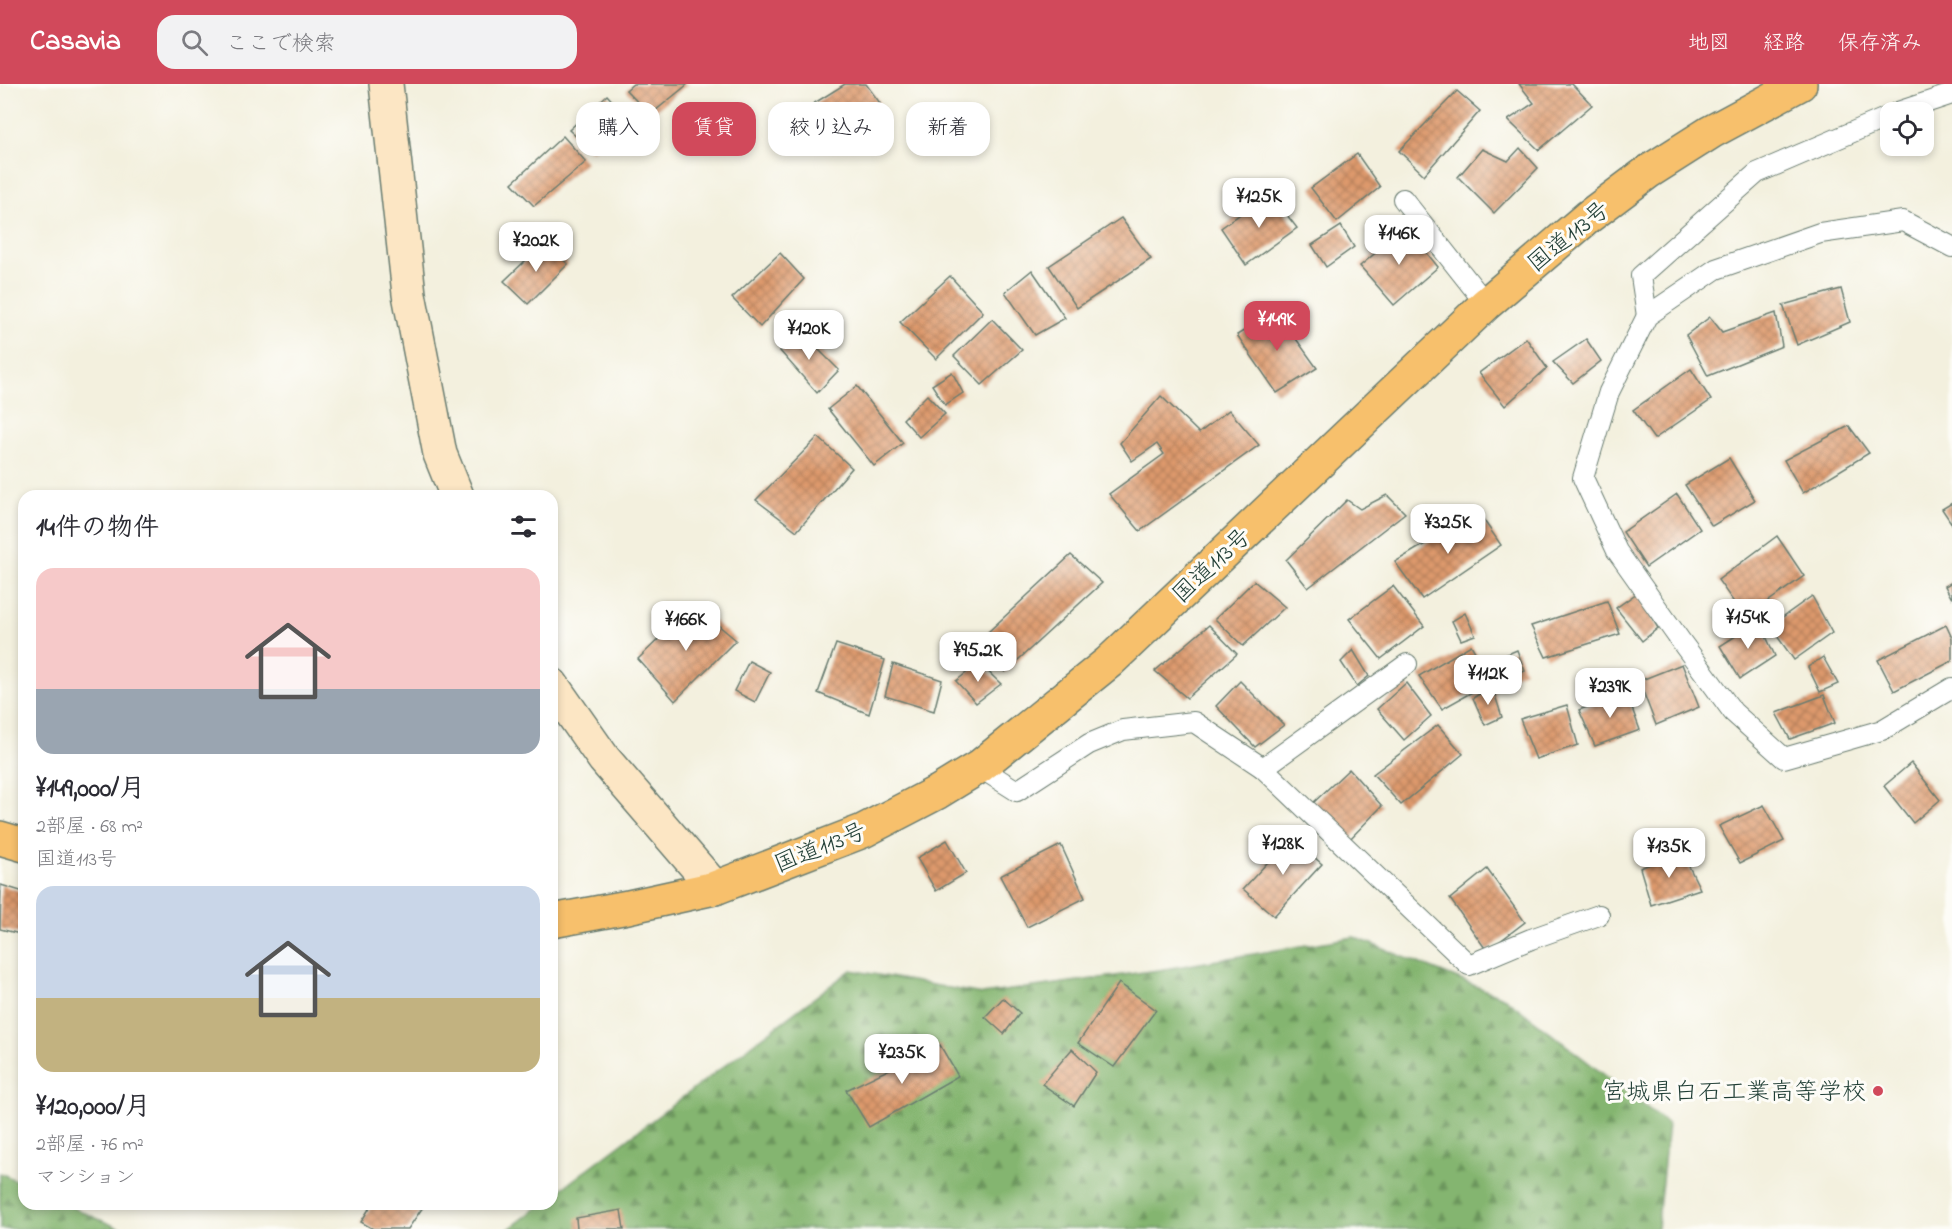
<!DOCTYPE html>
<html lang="ja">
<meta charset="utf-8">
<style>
body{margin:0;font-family:"Indie Flower","Klee One",sans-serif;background:#f2f2f3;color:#2b2b33;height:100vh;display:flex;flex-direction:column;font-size:22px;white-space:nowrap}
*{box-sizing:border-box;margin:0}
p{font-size:20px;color:#7c7c81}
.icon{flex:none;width:33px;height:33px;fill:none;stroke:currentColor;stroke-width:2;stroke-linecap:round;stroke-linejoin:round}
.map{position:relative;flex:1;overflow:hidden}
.details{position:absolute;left:18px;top:406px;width:540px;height:720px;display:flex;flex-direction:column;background:#fff;border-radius:18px;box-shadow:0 3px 9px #0003}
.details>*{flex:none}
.banner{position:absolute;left:576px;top:18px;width:570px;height:54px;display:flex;gap:12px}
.controls{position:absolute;left:1880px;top:18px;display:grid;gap:12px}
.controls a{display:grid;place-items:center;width:54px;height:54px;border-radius:12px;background:#fff;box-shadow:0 3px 9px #0003;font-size:30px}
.price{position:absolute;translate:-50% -51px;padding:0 14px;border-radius:12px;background:#fff;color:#222;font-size:20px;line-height:39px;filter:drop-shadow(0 2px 3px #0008)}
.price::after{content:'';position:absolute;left:50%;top:36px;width:18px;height:14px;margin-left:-9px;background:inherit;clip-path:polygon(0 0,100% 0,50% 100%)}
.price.on{background:#d1495b;color:#fff}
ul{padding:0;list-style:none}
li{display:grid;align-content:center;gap:12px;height:318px;padding:0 18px}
li span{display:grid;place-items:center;height:186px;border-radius:18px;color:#555}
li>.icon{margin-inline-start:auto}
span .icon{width:108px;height:108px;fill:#fffc;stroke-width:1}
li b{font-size:26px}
h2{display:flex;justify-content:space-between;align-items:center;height:72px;padding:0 18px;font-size:26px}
.pill{padding:0 21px;border-radius:18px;background:#fff;box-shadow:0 3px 9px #0003;font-size:21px;line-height:54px}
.pill.on{background:#d1495b;color:#fff}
header{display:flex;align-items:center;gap:36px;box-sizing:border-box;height:84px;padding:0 30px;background:#d1495b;color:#fff}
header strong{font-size:28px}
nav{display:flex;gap:33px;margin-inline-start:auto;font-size:21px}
.search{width:420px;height:54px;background:#f2f2f3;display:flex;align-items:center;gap:15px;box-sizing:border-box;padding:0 21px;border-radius:18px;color:#7c7c81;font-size:22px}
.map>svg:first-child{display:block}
</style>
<header>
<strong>Casavia</strong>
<div class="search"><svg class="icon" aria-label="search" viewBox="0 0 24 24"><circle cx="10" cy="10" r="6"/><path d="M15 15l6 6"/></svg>ここで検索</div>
<nav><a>地図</a><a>経路</a><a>保存済み</a></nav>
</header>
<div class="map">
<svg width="1952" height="1145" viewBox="0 0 1952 1145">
<defs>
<pattern id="forest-firs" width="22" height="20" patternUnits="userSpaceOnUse" patternTransform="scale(1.5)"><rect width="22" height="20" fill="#84b56f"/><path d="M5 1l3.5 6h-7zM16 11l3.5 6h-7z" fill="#6b945c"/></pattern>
<pattern id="building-cross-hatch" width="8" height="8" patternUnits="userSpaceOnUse" patternTransform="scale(1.5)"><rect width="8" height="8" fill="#dd996c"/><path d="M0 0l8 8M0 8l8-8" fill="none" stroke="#b37e5a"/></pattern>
</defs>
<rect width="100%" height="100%" fill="#fdfcf7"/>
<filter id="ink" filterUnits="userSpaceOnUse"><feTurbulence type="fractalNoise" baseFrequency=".0167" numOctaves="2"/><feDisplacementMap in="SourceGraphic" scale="12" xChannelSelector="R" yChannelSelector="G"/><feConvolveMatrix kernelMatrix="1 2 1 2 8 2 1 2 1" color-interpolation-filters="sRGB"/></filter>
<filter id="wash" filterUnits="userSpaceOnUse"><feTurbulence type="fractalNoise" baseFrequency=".008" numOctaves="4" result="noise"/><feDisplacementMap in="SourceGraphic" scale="24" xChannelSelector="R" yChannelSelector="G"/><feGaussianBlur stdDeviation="1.35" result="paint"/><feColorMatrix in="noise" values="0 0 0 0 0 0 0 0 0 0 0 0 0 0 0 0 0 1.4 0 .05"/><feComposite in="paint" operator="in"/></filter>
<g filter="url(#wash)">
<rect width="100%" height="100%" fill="#f3f0de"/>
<g fill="url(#forest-firs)" stroke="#527952" stroke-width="1.5">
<path d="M 1354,853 L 1505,914 L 1668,1040 L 1657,1145 L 509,1145 L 541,1121 L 552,1120 L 552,1112 L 851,886 L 982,910 L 1159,886 Z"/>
<path d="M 0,1089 L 24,1100 L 24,1120 L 67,1121 L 121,1145 L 0,1145 Z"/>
</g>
<g id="blocks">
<g fill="url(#building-cross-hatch)">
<path d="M 633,0 L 688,0 L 650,31 L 626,6 Z"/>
<path d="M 845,0 L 866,0 L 880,19 L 836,50 L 813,20 Z"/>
<path d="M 1519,0 L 1572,0 L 1592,21 L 1539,66 L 1508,36 L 1534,19 Z"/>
<path d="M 1457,7 L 1480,27 L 1424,91 L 1399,67 Z"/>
<path d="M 607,11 L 626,32 L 592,67 L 569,46 Z"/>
<path d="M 563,52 L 586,78 L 534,122 L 512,99 Z"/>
<path d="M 1520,64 L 1538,84 L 1494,129 L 1458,93 L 1482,65 L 1508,77 Z"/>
<path d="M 1357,70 L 1380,103 L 1337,138 L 1311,104 Z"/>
<path d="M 1270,109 L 1297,144 L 1246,181 L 1221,144 Z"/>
<path d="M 1121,134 L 1151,175 L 1077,224 L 1049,182 Z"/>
<path d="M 1341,142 L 1354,163 L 1326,183 L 1312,161 Z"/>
<path d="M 1406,143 L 1438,183 L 1394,221 L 1360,182 Z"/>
<path d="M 544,159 L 568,180 L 528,220 L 504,197 Z"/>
<path d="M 780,169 L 804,195 L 760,243 L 732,214 Z"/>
<path d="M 1032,186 L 1065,234 L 1035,251 L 1005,208 Z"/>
<path d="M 950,192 L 983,228 L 936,275 L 900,238 Z"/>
<path d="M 1841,205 L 1850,238 L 1797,261 L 1783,221 Z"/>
<path d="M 1276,227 L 1317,284 L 1277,309 L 1237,251 Z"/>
<path d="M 1776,229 L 1782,262 L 1708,292 L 1686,251 L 1710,233 L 1722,248 Z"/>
<path d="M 992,235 L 1022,266 L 982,301 L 954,272 Z"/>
<path d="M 798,245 L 839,286 L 817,309 L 780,267 Z"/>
<path d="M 1526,254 L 1547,284 L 1505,322 L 1479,289 Z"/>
<path d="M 1586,255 L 1601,277 L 1573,299 L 1553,278 Z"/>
<path d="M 1691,285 L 1711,316 L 1654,355 L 1633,326 Z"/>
<path d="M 952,288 L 963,309 L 945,321 L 932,301 Z"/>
<path d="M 857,302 L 903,359 L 874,382 L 828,325 Z"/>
<path d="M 927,311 L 945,330 L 919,353 L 903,335 Z"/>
<path d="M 1161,312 L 1199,349 L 1229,326 L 1259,361 L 1140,447 L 1109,410 L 1164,370 L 1157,360 L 1132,377 L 1120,359 Z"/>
<path d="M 1849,342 L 1869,369 L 1803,409 L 1784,376 Z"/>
<path d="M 818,353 L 852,384 L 797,447 L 756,416 Z"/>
<path d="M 1729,374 L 1755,416 L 1712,442 L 1685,401 Z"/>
<path d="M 1677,410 L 1700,445 L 1646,483 L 1623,448 Z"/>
<path d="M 1387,411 L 1405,429 L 1308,504 L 1286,476 L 1347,416 L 1360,425 Z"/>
<path d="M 1952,419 L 1952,440 L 1942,425 Z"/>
<path d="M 1478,428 L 1501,461 L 1422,515 L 1395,478 Z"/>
<path d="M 1777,452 L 1804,492 L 1745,534 L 1718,496 Z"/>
<path d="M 1071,471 L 1102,499 L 1005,588 L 973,562 Z"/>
<path d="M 1254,497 L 1285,523 L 1243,562 L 1215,535 Z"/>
<path d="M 1952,498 L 1952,515 L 1945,502 Z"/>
<path d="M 1393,502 L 1424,542 L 1381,575 L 1349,535 Z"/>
<path d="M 1637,509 L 1658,544 L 1642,557 L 1616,524 Z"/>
<path d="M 1812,512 L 1832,549 L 1794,576 L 1770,542 Z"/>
<path d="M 1607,517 L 1620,550 L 1546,573 L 1531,542 Z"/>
<path d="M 694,521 L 736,556 L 675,617 L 638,575 Z"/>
<path d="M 1465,529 L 1475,551 L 1461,556 L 1452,537 Z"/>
<path d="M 1759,537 L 1775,572 L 1740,595 L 1720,562 Z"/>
<path d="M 1209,541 L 1237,570 L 1187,614 L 1155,587 Z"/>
<path d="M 1946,541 L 1952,554 L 1952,577 L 1894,607 L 1878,576 Z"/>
<path d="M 836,560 L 885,576 L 869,630 L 818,609 Z"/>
<path d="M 1471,561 L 1492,597 L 1442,625 L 1419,592 Z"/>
<path d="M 1353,566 L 1369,592 L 1357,602 L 1341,578 Z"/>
<path d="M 1517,566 L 1525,587 L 1503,596 L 1491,577 Z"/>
<path d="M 1823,573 L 1838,600 L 1820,608 L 1808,583 Z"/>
<path d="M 749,577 L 770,588 L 755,618 L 734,607 Z"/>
<path d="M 979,579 L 1001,600 L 976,619 L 956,597 Z"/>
<path d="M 893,580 L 942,596 L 934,627 L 885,612 Z"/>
<path d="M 1682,580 L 1699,623 L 1656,641 L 1639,597 Z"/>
<path d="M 1240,597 L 1284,641 L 1255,663 L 1216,622 Z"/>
<path d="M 1406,599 L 1431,632 L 1404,656 L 1377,625 Z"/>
<path d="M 1492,602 L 1502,633 L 1485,641 L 1473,614 Z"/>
<path d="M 1626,608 L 1640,646 L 1595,662 L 1579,626 Z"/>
<path d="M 1824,611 L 1835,639 L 1790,655 L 1776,629 Z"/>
<path d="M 1567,621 L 1578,661 L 1536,675 L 1520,635 Z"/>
<path d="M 1438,641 L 1463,670 L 1401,721 L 1373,690 Z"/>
<path d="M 1911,679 L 1940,716 L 1913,739 L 1884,702 Z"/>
<path d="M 1349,685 L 1382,722 L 1349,756 L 1313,719 Z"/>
<path d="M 1764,721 L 1784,757 L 1740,779 L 1719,742 Z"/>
<path d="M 1291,753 L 1322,780 L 1274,832 L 1243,805 Z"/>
<path d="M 947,756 L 966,789 L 936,807 L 917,774 Z"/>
<path d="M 1061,761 L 1085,814 L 1027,843 L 1000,792 Z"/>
<path d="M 1682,768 L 1700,805 L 1651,821 L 1640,784 Z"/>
<path d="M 1487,785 L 1525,838 L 1487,867 L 1450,815 Z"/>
<path d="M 1,801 L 24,808 L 24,851 L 0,845 Z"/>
<path d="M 1119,899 L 1156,926 L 1114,983 L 1078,959 Z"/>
<path d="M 1003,914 L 1020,929 L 1004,950 L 985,933 Z"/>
<path d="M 940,961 L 958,992 L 869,1043 L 846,1006 Z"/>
<path d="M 1072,965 L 1096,988 L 1074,1022 L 1042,1000 Z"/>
<path d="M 372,1120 L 425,1120 L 408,1145 L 373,1145 L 361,1138 Z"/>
<path d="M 621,1126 L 624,1145 L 577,1145 L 576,1134 Z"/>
</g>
</g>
</g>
<g filter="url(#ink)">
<use href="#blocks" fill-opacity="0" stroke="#697c70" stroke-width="1.5"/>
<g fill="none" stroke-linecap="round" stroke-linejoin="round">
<defs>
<g id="lane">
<path d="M 1898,28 L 1952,10"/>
<path d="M 1403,115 L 1486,220"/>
<path d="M 1952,163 L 1903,137 L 1820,149 L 1716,185 L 1647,232 L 1609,308 L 1583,394 L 1617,467 L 1680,556 L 1733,628 L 1784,674 L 1882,646 L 1952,604"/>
<path d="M 1647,232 L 1641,192 L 1757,89 L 1890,32"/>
<path d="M 979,683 L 1017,707 L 1089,660 L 1123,646 L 1194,638 L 1263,684 L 1469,881 L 1531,855 L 1599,831"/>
<path d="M 1263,684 L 1407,580"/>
</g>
<g id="secondary">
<path d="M 386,0 L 409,210 L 440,370 L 457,412"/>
<path d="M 552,601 L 604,675 L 715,804"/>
</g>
<g id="highway">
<path d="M 0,754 L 24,761"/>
<path d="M 552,837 L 628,823 L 715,804 L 863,747 L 938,708 L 979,683 L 1109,578 L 1486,220 L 1588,133 L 1648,88 L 1711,48 L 1800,0"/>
</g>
</defs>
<use href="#lane" stroke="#697c70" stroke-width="22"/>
<use href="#secondary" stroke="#697c70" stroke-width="36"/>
<use href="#highway" stroke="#697c70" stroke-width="36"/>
<use href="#lane" stroke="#fff" stroke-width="20"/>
<use href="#secondary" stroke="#fce6c4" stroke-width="33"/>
<use href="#highway" stroke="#f7c06c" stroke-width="33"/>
</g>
</g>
<circle fill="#d1495b" stroke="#fdfcf7" stroke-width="2" cx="1878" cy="1007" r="6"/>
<g text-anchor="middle" stroke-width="6" stroke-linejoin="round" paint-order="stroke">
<g font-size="24" fill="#1f3d34" stroke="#fdfcf7">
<text transform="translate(1568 152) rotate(-39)" y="8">国道113号</text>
<text transform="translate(1211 481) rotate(-43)" y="8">国道113号</text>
<text transform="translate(820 763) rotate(-22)" y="8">国道113号</text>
</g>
<g font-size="24" fill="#1f3d34" stroke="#fdfcf7" text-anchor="end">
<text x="1866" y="1015">宮城県白石工業高等学校</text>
</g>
</g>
</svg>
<div class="controls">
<a><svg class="icon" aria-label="locate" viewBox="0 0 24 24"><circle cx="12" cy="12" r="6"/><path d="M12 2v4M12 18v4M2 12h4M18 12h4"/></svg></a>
</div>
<b class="price" style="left:1259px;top:145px">¥125K</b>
<b class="price" style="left:1399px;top:182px">¥146K</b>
<b class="price" style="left:536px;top:189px">¥202K</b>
<b class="price on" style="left:1277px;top:268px">¥149K</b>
<b class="price" style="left:809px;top:277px">¥120K</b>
<b class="price" style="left:1448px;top:471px">¥325K</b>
<b class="price" style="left:1748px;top:566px">¥154K</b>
<b class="price" style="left:686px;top:568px">¥166K</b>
<b class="price" style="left:978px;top:599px">¥95.2K</b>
<b class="price" style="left:1488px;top:622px">¥112K</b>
<b class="price" style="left:1610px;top:635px">¥239K</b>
<b class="price" style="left:1283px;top:792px">¥128K</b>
<b class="price" style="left:1669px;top:795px">¥135K</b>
<b class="price" style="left:902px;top:1001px">¥235K</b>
<div class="banner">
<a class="pill">購入</a>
<a class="pill on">賃貸</a>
<a class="pill">絞り込み</a>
<a class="pill">新着</a>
</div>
<section class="details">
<h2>14件の物件<svg class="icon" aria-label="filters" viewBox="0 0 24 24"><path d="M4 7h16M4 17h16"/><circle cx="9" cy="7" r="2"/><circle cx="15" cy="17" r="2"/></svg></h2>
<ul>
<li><span style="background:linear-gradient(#f6c9c9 65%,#9aa5b1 0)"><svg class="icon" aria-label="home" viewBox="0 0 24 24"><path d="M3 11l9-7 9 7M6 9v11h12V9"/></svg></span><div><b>¥149,000/月</b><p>2部屋 · 68 m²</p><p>国道113号</p></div></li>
<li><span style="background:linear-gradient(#c9d6e8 60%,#c2b280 0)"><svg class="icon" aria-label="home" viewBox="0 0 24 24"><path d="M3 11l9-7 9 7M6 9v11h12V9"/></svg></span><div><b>¥120,000/月</b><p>2部屋 · 76 m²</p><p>マンション</p></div></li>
</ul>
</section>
</div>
